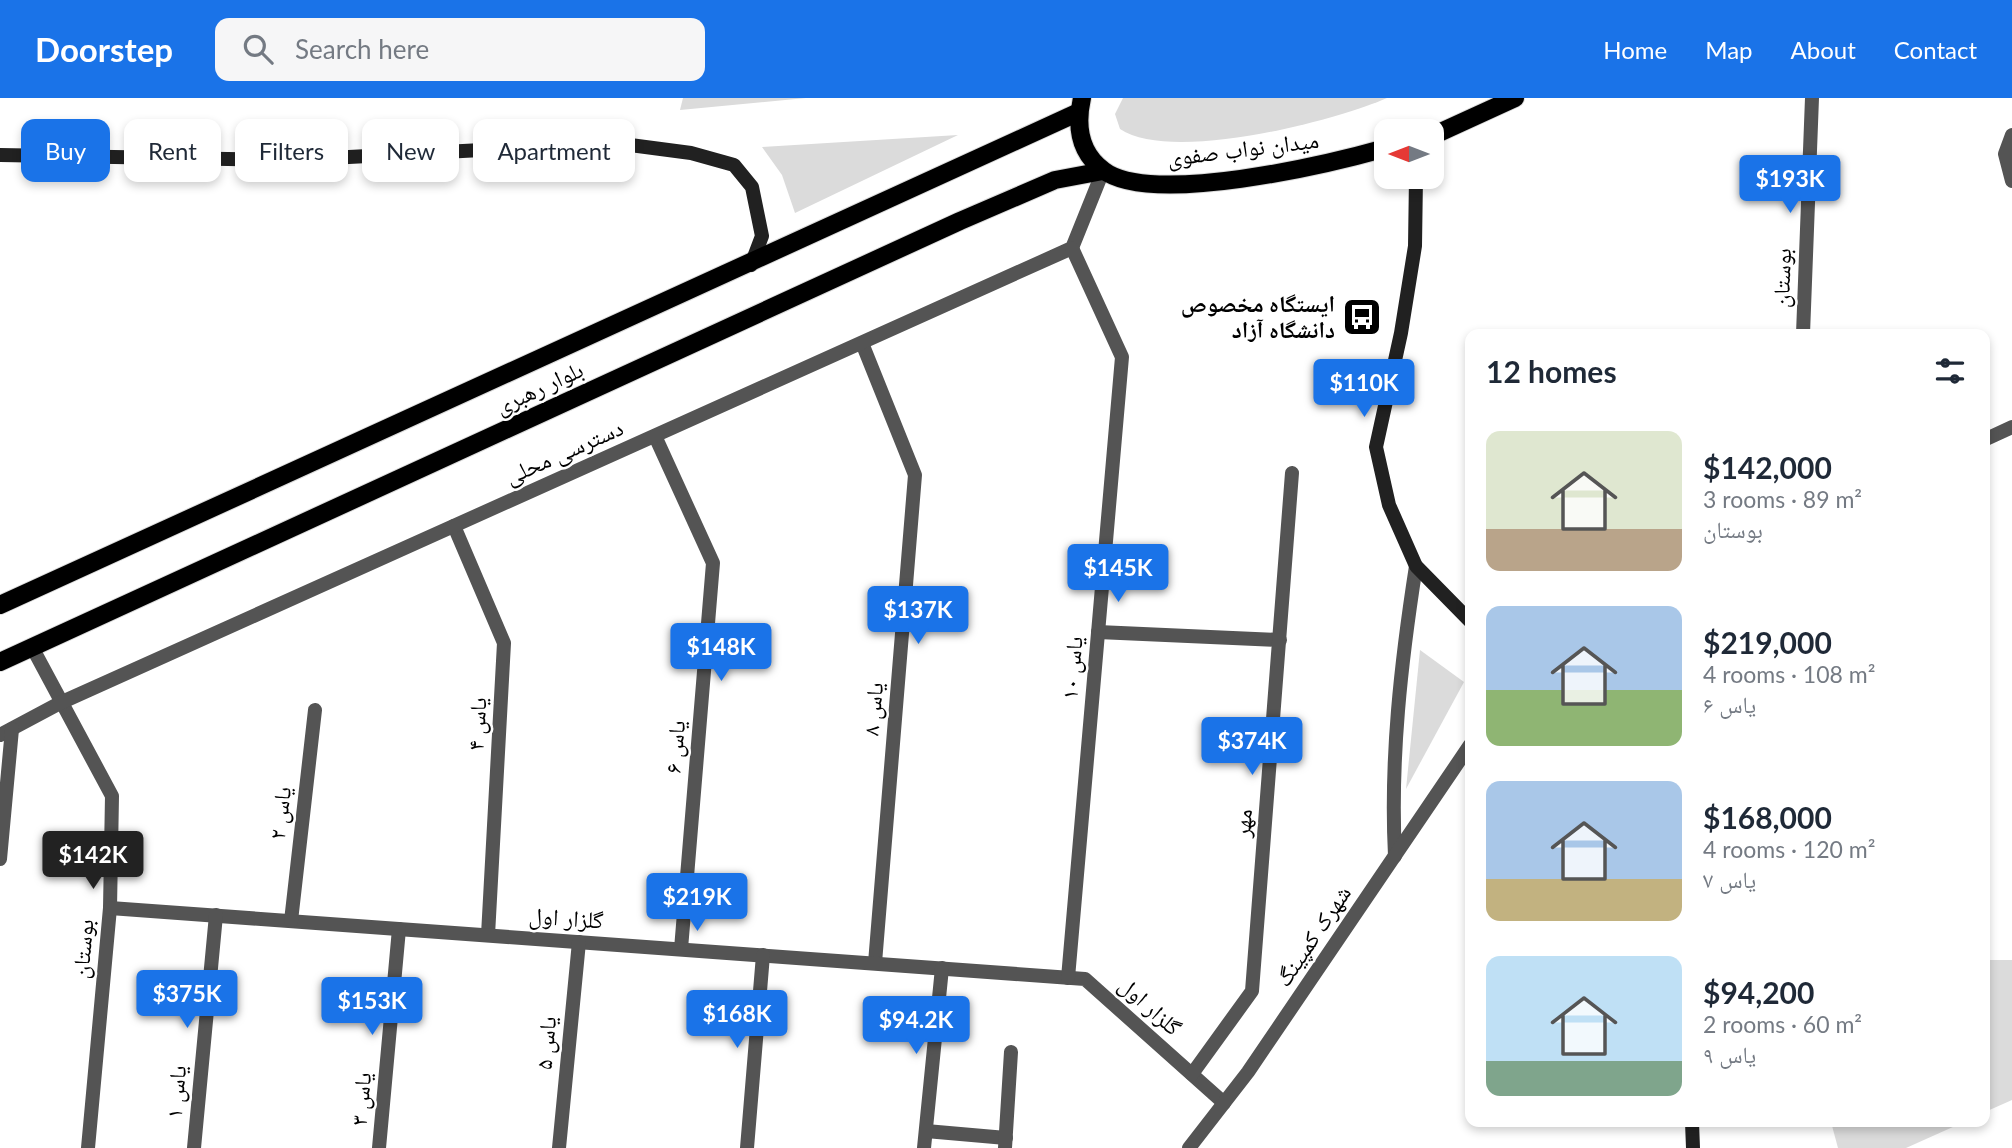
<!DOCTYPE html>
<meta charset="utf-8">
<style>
body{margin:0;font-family:Lato,"Noto Naskh Arabic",sans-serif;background:#f6f6f7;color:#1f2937;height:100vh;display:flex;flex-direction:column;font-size:26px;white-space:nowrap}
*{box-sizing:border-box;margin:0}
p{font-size:23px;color:#747a83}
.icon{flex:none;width:38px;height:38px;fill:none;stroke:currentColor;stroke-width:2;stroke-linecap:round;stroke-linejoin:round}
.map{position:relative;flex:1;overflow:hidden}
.panel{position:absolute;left:1465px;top:231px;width:525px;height:798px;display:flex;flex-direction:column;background:#fff;border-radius:14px;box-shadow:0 4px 10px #0003}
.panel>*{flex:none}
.top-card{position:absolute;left:21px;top:21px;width:665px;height:63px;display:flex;gap:14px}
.needle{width:46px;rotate:270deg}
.buttons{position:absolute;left:1374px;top:21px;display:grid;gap:14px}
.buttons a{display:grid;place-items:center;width:70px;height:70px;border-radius:14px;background:#fff;box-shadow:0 4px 10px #0003;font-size:35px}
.price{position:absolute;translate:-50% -60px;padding:0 16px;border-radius:7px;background:#1a73e8;color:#fff;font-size:23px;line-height:46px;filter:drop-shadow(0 2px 4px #0008)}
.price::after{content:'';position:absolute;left:50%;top:42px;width:21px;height:16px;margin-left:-10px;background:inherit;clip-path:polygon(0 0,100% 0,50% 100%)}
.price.selected{background:#222;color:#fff}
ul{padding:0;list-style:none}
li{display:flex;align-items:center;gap:21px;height:175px;padding:0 21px}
li span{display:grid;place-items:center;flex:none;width:196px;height:140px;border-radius:14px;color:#555}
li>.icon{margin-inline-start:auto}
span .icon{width:84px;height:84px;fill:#fffc;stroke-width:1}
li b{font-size:30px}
h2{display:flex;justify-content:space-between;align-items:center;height:84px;padding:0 21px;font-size:30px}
.tag{padding:0 24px;border-radius:14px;background:#fff;box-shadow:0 4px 10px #0003;font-size:24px;line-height:63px}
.tag.selected{background:#1a73e8;color:#fff}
header{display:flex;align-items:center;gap:42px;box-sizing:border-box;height:98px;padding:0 35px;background:#1a73e8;color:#fff}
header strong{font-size:33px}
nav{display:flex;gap:38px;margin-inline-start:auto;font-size:24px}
.search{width:490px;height:63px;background:#f6f6f7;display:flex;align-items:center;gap:18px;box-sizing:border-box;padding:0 24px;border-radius:14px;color:#747a83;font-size:26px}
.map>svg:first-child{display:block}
</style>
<header>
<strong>Doorstep</strong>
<div class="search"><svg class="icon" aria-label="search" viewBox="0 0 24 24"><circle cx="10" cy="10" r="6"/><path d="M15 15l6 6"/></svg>Search here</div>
<nav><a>Home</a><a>Map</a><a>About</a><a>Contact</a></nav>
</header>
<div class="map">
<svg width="2012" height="1050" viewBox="0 0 2012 1050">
<rect width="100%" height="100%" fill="#fff"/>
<g fill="#dbdbdb">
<path d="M 683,0 L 806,0 L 680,12 Z"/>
<path d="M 1123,0 L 1387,0 C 1332,24 1171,65 1120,31 L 1115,16 Z"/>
<path d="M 958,37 L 795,115 L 782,77 L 762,49 Z"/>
<path d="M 1420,552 L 1464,584 L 1406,691 Z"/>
<path d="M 1985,862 L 2012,862 L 2012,1002 L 1985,1014 Z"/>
<path d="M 1831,1024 L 1964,1024 L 1906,1050 L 1838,1050 Z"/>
</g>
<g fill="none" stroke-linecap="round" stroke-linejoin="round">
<defs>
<g id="primary">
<path d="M 1082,0 C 1076,27 1079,54 1103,72 C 1150,109 1329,66 1386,50"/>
<path d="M 1432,38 L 1515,0"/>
<path d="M 0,507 L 1079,14"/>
<path d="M 0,564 L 960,123 L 1055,82 L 1103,73"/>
</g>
</defs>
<use href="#primary" stroke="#dbdbdb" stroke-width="20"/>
<g stroke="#545454" stroke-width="14">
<path d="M 2012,37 L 2005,56 L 2012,83"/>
<path d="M 1803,236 L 1812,0"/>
<path d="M 862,245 L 915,377 L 875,865"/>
<path d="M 655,338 L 713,465 L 681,851"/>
<path d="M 1984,342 L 2012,329"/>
<path d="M 454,428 L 504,545 L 488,837"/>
<path d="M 1098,534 L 1280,542"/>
<path d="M 32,549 L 112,698 L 110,810 L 88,1050"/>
<path d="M 0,637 L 60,605 L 1072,150 L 1103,73"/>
<path d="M 1395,758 C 1390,661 1401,564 1416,468"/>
<path d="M 0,761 L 12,631"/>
<path d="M 110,810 L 1085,881 L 1224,1005"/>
<path d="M 291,823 L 315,612"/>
<path d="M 1068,880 L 1122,259 L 1072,150"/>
<path d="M 1192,976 L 1252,893 L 1292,375"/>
<path d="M 926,1033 L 1006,1040"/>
<path d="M 194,1050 L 216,817"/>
<path d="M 379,1050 L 399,831"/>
<path d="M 559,1050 L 579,844"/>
<path d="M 747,1050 L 763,857"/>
<path d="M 924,1050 L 942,870"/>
<path d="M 1005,1050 L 1011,954"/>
</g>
<path stroke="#545454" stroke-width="14" d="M 1189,1050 L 1248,974 L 1470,647"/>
<g stroke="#212121" stroke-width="14">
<path d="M 0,57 L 292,62 L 615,45 L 691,55 L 734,67 L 752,89 L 762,138 L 751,167"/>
<path d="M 1416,79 L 1415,148 L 1401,235 L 1376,349 L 1389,407 L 1416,468 L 1470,523"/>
<path d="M 1692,1024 L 1693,1050"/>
</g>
<use href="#primary" stroke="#000" stroke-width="18"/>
</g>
<defs>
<symbol id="bus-square" viewBox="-11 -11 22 22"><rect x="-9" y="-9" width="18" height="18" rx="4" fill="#000" stroke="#fff"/><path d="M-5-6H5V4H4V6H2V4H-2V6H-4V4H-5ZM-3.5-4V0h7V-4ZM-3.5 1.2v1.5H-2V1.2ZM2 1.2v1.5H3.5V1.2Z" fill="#fff"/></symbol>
</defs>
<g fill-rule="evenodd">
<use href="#bus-square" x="1340" y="197" width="44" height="44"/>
</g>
<g text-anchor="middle" stroke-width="5" stroke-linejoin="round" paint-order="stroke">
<g font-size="23" fill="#000" stroke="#fff">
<text transform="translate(1243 51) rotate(-7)" y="8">میدان نواب صفوی</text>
<text transform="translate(1782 180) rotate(-88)" y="8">بوستان</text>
<text transform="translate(539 290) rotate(-25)" y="8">بلوار رهبری</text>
<text transform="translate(564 354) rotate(-24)" y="8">دسترسی محلی</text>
<text transform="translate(1072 570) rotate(-85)" y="8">یاس ۱۰</text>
<text transform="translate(873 611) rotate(-85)" y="8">یاس ۸</text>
<text transform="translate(477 626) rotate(-87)" y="8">یاس ۴</text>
<text transform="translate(675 649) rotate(-85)" y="8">یاس ۶</text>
<text transform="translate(280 715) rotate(-83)" y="8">یاس ۲</text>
<text transform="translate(1243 725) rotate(-85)" y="8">مهر</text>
<text transform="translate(566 820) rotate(4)" y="8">گلزار اول</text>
<text transform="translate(1313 838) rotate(-56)" y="8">شهرک کمپینگ</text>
<text transform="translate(83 851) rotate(-85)" y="8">بوستان</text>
<text transform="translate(1150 908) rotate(42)" y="8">گلزار اول</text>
<text transform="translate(546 945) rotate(-85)" y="8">یاس ۵</text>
<text transform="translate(176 994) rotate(-85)" y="8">یاس ۱</text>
<text transform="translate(361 1001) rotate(-85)" y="8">یاس ۳</text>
</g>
<g font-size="23" font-weight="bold" fill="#000" stroke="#fff" text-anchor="end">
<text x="1335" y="214">ایستگاه مخصوص<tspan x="1335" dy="26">دانشگاه آزاد</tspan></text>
</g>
</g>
</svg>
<div class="buttons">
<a><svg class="needle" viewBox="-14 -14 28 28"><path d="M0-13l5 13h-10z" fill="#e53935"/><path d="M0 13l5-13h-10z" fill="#747a83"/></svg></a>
</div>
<b class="price" style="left:1790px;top:117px">$193K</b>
<b class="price" style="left:1364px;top:321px">$110K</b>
<b class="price" style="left:1118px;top:506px">$145K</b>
<b class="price" style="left:918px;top:548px">$137K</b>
<b class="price" style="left:721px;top:585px">$148K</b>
<b class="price" style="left:1252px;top:679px">$374K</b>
<b class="price selected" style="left:93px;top:793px">$142K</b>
<b class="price" style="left:697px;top:835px">$219K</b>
<b class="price" style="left:187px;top:932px">$375K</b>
<b class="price" style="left:372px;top:939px">$153K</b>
<b class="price" style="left:737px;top:952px">$168K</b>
<b class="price" style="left:916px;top:958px">$94.2K</b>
<div class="top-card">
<a class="tag selected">Buy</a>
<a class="tag">Rent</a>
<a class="tag">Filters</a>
<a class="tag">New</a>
<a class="tag">Apartment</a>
</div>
<section class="panel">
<h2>12 homes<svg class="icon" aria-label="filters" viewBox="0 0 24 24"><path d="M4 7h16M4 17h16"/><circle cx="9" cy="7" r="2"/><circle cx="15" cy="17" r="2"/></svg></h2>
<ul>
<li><span style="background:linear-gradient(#dfe7d0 70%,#b9a48a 0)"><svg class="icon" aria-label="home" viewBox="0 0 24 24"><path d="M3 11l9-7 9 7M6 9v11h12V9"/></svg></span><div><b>$142,000</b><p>3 rooms · 89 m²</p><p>بوستان</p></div></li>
<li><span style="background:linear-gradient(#a9c7e8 60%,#8fb573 0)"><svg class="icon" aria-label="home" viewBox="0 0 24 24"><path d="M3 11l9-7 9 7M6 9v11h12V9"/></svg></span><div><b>$219,000</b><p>4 rooms · 108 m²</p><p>یاس ۶</p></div></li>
<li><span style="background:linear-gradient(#a9c7e8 70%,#c2b280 0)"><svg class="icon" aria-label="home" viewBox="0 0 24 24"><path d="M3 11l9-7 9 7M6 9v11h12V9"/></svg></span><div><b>$168,000</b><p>4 rooms · 120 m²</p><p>یاس ۷</p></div></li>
<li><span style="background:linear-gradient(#bfe0f5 75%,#7fa58c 0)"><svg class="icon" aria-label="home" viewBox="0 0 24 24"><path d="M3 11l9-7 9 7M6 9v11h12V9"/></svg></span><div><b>$94,200</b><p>2 rooms · 60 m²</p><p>یاس ۹</p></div></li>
</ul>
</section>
</div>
